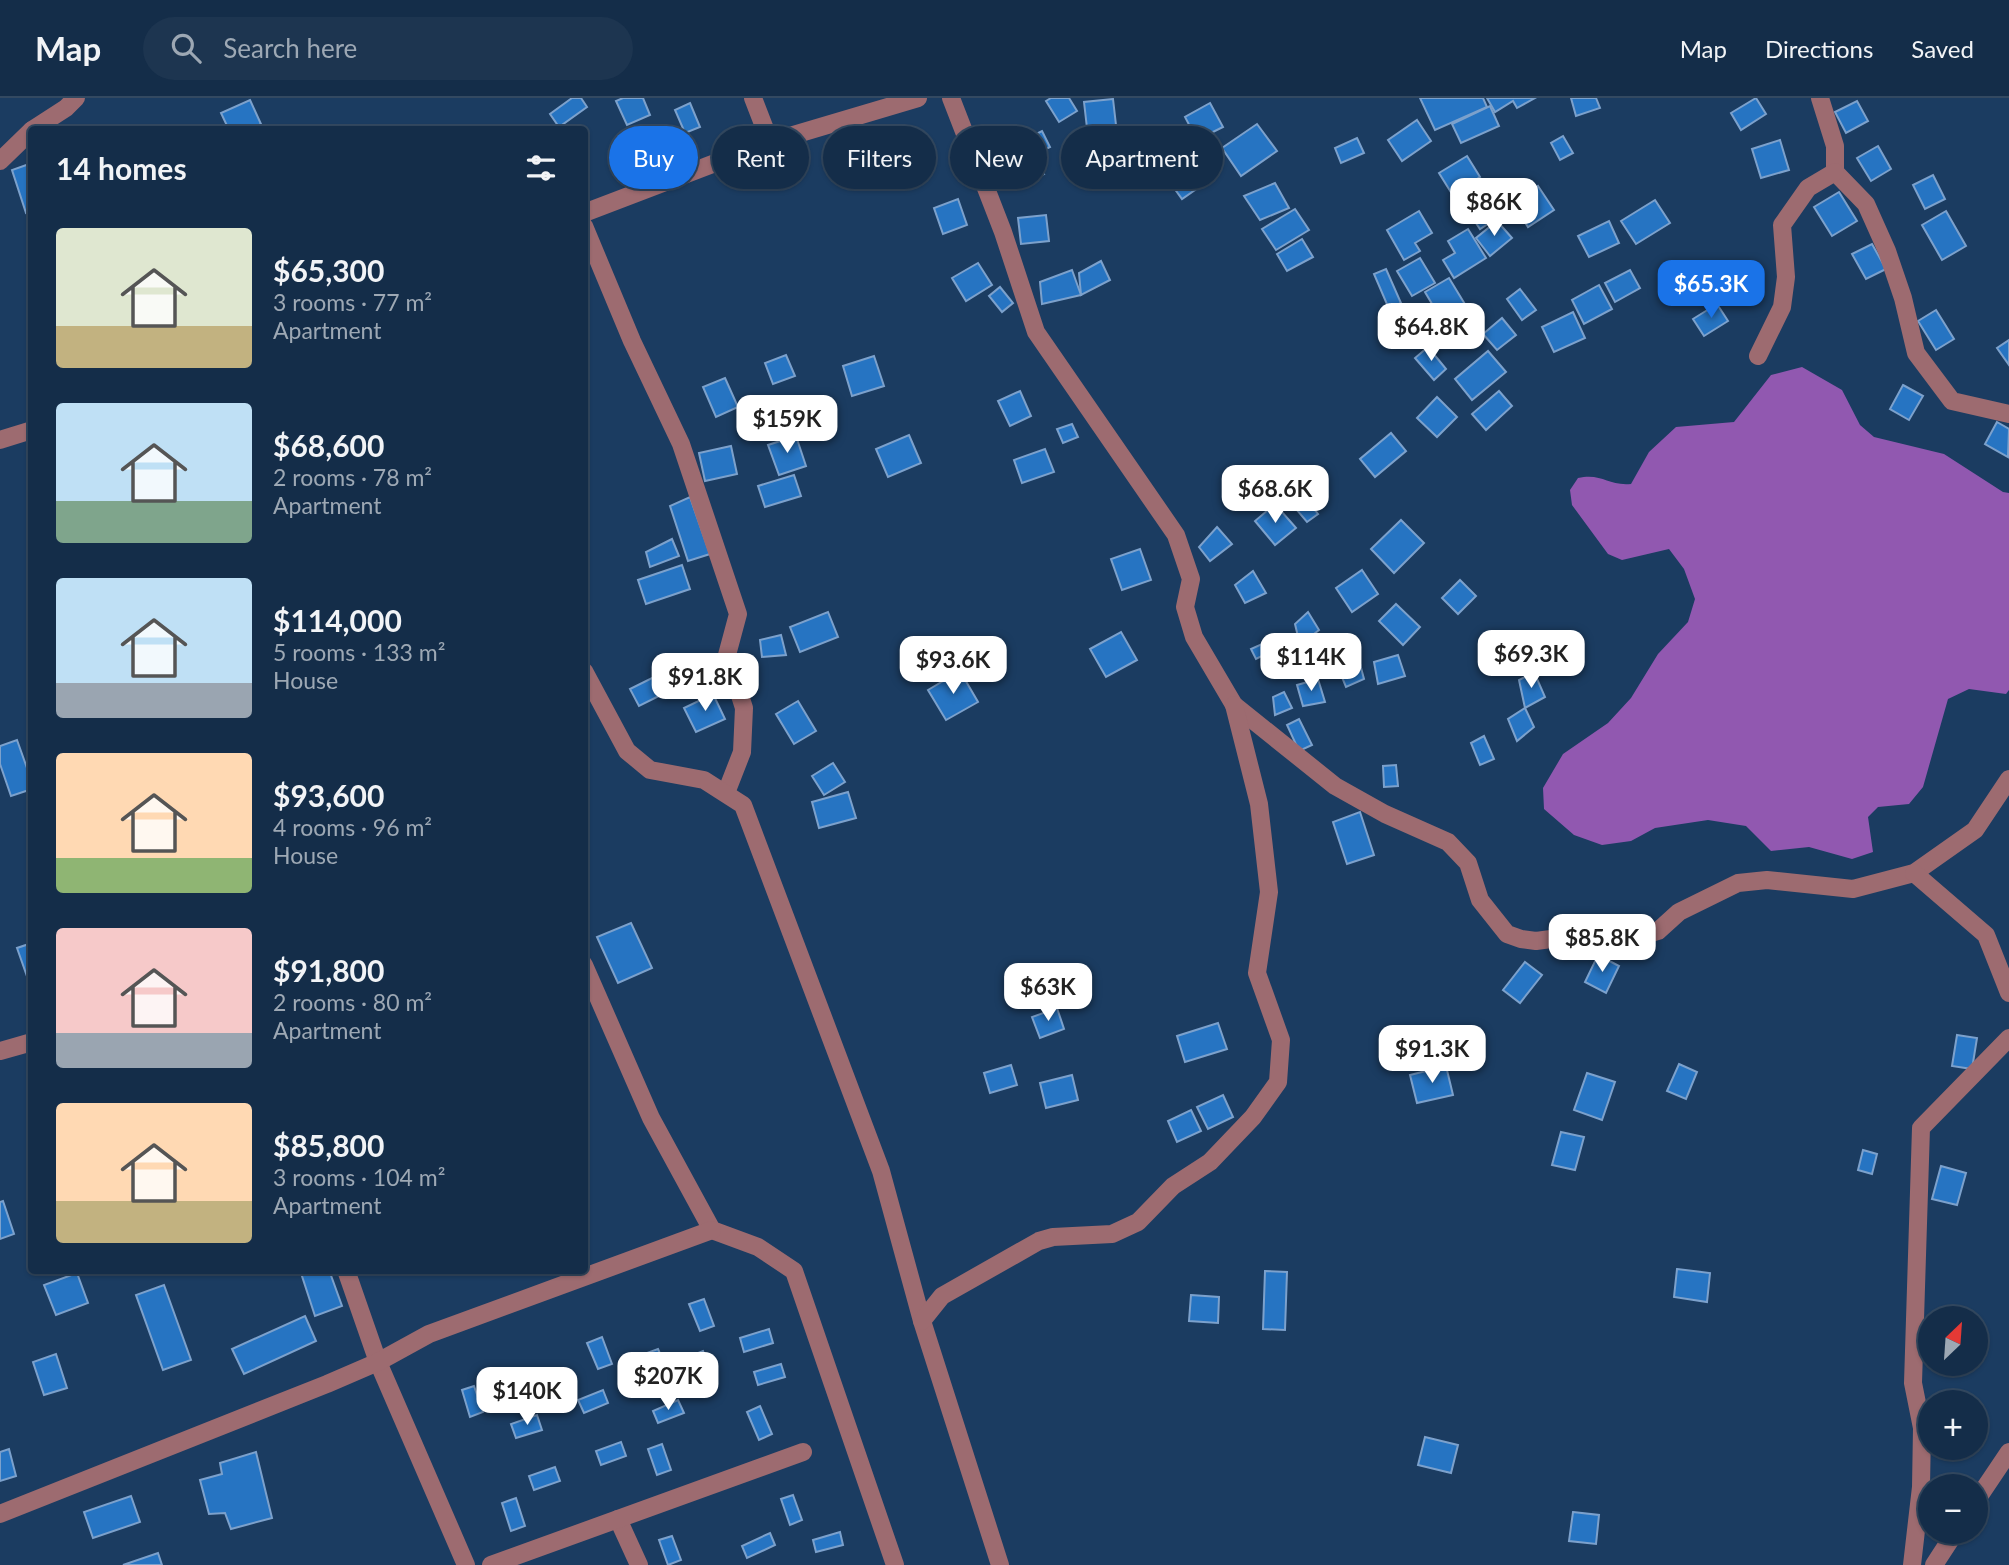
<!DOCTYPE html>
<meta charset="utf-8">
<style>
body{margin:0;font-family:Lato,sans-serif;background:#1d3550;color:#f1f3f6;height:100vh;display:flex;flex-direction:column;font-size:26px;white-space:nowrap}
*{box-sizing:border-box;margin:0}
p{font-size:23px;color:#9da8b4}
.icon{flex:none;width:38px;height:38px;fill:none;stroke:currentColor;stroke-width:2;stroke-linecap:round;stroke-linejoin:round}
.map{position:relative;flex:1;overflow:hidden}
.sheet{position:absolute;left:28px;top:28px;width:560px;height:1148px;display:flex;flex-direction:column;background:#142d49;border-radius:7px;box-shadow:0 2px 5px #0004,0 0 0 2px #334961}
.sheet>*{flex:none}
.hud{position:absolute;left:609px;top:28px;width:665px;height:63px;display:flex;gap:14px}
.needle{width:46px;rotate:25deg}
.controls{position:absolute;left:1918px;top:1208px;display:grid;gap:14px}
.controls a{display:grid;place-items:center;width:70px;height:70px;border-radius:50%;background:#142d49;box-shadow:0 2px 5px #0004,0 0 0 2px #334961;font-size:35px}
.price{position:absolute;translate:-50% -60px;padding:0 16px;border-radius:14px;background:#fff;color:#222;font-size:23px;line-height:46px;filter:drop-shadow(0 2px 4px #0008)}
.price::after{content:'';position:absolute;left:50%;top:42px;width:21px;height:16px;margin-left:-10px;background:inherit;clip-path:polygon(0 0,100% 0,50% 100%)}
.price.current{background:#1a73e8;color:#fff}
ul{padding:0;list-style:none}
li{display:flex;align-items:center;gap:21px;height:175px;padding:0 28px}
li span{display:grid;place-items:center;flex:none;width:196px;height:140px;border-radius:7px;color:#555}
li>.icon{margin-inline-start:auto}
span .icon{width:84px;height:84px;fill:#fffc;stroke-width:1}
li b{font-size:30px}
h2{display:flex;justify-content:space-between;align-items:center;height:84px;padding:0 28px;font-size:30px}
.tag{padding:0 24px;border-radius:32px;background:#142d49;box-shadow:0 2px 5px #0004,0 0 0 2px #334961;font-size:24px;line-height:63px}
.tag.current{background:#1a73e8;color:#fff}
header{display:flex;align-items:center;gap:42px;box-sizing:border-box;height:98px;padding:0 35px;background:#142d49;border-bottom:2px solid #334961}
header strong{font-size:33px}
nav{display:flex;gap:38px;margin-inline-start:auto;font-size:24px}
.search{width:490px;height:63px;background:#1d3550;display:flex;align-items:center;gap:18px;box-sizing:border-box;padding:0 24px;border-radius:38px;color:#9da8b4;font-size:26px}
.map>svg:first-child{display:block}
</style>
<header>
<strong>Map</strong>
<div class="search"><svg class="icon" aria-label="search" viewBox="0 0 24 24"><circle cx="10" cy="10" r="6"/><path d="M15 15l6 6"/></svg>Search here</div>
<nav><a>Map</a><a>Directions</a><a>Saved</a></nav>
</header>
<div class="map">
<svg width="2009" height="1467" viewBox="0 0 2009 1467">
<rect width="100%" height="100%" fill="#1b3c61"/>
<path fill="#9158b0" d="M 1802,269 L 1842,292 L 1860,327 L 1874,339 L 1944,356 L 2003,394 L 2009,395 L 2009,592 L 2006,596 L 1969,591 L 1948,601 L 1923,689 L 1909,706 L 1878,709 L 1868,719 L 1873,754 L 1852,761 L 1809,749 L 1771,753 L 1746,728 L 1708,722 L 1655,730 L 1631,743 L 1602,747 L 1574,737 L 1544,711 L 1543,690 L 1563,656 L 1608,625 L 1631,600 L 1658,556 L 1688,524 L 1695,501 L 1684,471 L 1669,451 L 1622,462 L 1608,456 L 1572,407 L 1570,392 L 1578,380 C 1603,375 1607,388 1631,386 L 1649,354 L 1676,329 L 1734,324 L 1771,277 Z"/>
<g fill="#2674c2" stroke="#7ca1cc" stroke-width="2">
<path d="M 572,0 L 581,0 L 587,9 L 559,29 L 550,16 Z"/>
<path d="M 623,0 L 643,0 L 650,17 L 627,27 L 616,3 Z"/>
<path d="M 1051,0 L 1069,0 L 1077,13 L 1059,24 L 1046,3 Z"/>
<path d="M 1420,0 L 1483,0 L 1487,9 L 1435,32 Z"/>
<path d="M 1487,0 L 1535,0 L 1517,10 L 1513,3 L 1495,14 Z"/>
<path d="M 1571,0 L 1596,0 L 1600,10 L 1576,18 Z"/>
<path d="M 1756,0 L 1766,16 L 1741,32 L 1731,15 Z"/>
<path d="M 1113,1 L 1116,27 L 1087,30 L 1084,4 Z"/>
<path d="M 250,2 L 261,26 L 249,32 L 229,32 L 221,15 Z"/>
<path d="M 1857,3 L 1868,23 L 1846,35 L 1835,14 Z"/>
<path d="M 690,5 L 700,29 L 685,35 L 675,12 Z"/>
<path d="M 1210,5 L 1223,29 L 1197,42 L 1185,19 Z"/>
<path d="M 1490,8 L 1499,28 L 1461,45 L 1452,26 Z"/>
<path d="M 1417,22 L 1431,43 L 1402,63 L 1388,42 Z"/>
<path d="M 1257,26 L 1277,53 L 1241,78 L 1222,50 Z"/>
<path d="M 1042,33 L 1050,49 L 1040,54 L 1032,38 Z"/>
<path d="M 1563,38 L 1573,55 L 1560,62 L 1551,45 Z"/>
<path d="M 1357,40 L 1364,55 L 1341,65 L 1335,50 Z"/>
<path d="M 1780,42 L 1789,72 L 1761,80 L 1752,51 Z"/>
<path d="M 1028,48 L 1044,76 L 1019,89 L 1004,62 Z"/>
<path d="M 1878,48 L 1891,71 L 1871,83 L 1857,60 Z"/>
<path d="M 1467,58 L 1480,79 L 1452,96 L 1439,75 Z"/>
<path d="M 1188,60 L 1205,85 L 1182,101 L 1164,76 Z"/>
<path d="M 32,65 L 32,113 L 26,115 L 12,72 Z"/>
<path d="M 1933,77 L 1945,101 L 1925,111 L 1913,87 Z"/>
<path d="M 1275,85 L 1289,110 L 1260,122 L 1244,98 Z"/>
<path d="M 1478,85 L 1488,105 L 1463,118 L 1452,98 Z"/>
<path d="M 1538,88 L 1554,112 L 1528,129 L 1512,105 Z"/>
<path d="M 1839,94 L 1857,123 L 1832,138 L 1814,109 Z"/>
<path d="M 958,101 L 967,127 L 943,136 L 934,110 Z"/>
<path d="M 1655,102 L 1670,125 L 1636,146 L 1621,123 Z"/>
<path d="M 1489,108 L 1497,120 L 1480,131 L 1472,119 Z"/>
<path d="M 1295,111 L 1309,132 L 1276,152 L 1262,131 Z"/>
<path d="M 1419,113 L 1432,135 L 1415,145 L 1420,153 L 1404,162 L 1387,132 Z"/>
<path d="M 1946,113 L 1966,148 L 1942,162 L 1922,127 Z"/>
<path d="M 1046,117 L 1049,143 L 1021,146 L 1018,120 Z"/>
<path d="M 1497,123 L 1512,140 L 1490,158 L 1476,140 Z"/>
<path d="M 1609,123 L 1619,145 L 1589,159 L 1578,138 Z"/>
<path d="M 1468,131 L 1486,160 L 1454,180 L 1443,162 L 1455,155 L 1448,143 Z"/>
<path d="M 1302,141 L 1313,159 L 1287,173 L 1277,156 Z"/>
<path d="M 1872,146 L 1886,171 L 1866,181 L 1852,156 Z"/>
<path d="M 1420,160 L 1435,185 L 1412,198 L 1397,173 Z"/>
<path d="M 1101,163 L 1110,182 L 1081,197 L 1079,175 Z"/>
<path d="M 978,165 L 992,187 L 966,203 L 952,180 Z"/>
<path d="M 1386,171 L 1401,205 L 1389,211 L 1374,176 Z"/>
<path d="M 1072,172 L 1081,197 L 1042,206 L 1040,184 Z"/>
<path d="M 1630,172 L 1640,190 L 1615,204 L 1605,185 Z"/>
<path d="M 1449,180 L 1466,208 L 1434,227 L 1427,216 L 1435,211 L 1425,194 Z"/>
<path d="M 1599,187 L 1612,211 L 1584,226 L 1572,202 Z"/>
<path d="M 1000,189 L 1013,205 L 1002,214 L 989,198 Z"/>
<path d="M 1520,191 L 1536,212 L 1522,222 L 1507,201 Z"/>
<path d="M 1717,206 L 1728,223 L 1704,238 L 1693,221 Z"/>
<path d="M 1936,212 L 1954,241 L 1936,252 L 1918,223 Z"/>
<path d="M 1414,214 L 1417,220 L 1424,216 L 1432,229 L 1418,238 L 1406,219 Z"/>
<path d="M 1573,214 L 1585,240 L 1554,254 L 1542,229 Z"/>
<path d="M 1502,220 L 1516,237 L 1497,252 L 1483,236 Z"/>
<path d="M 2009,242 L 2009,267 L 1997,250 Z"/>
<path d="M 1428,249 L 1446,271 L 1434,282 L 1415,260 Z"/>
<path d="M 1488,253 L 1506,274 L 1472,302 L 1455,281 Z"/>
<path d="M 786,257 L 795,278 L 773,286 L 765,265 Z"/>
<path d="M 874,258 L 884,288 L 852,298 L 843,268 Z"/>
<path d="M 725,280 L 738,309 L 716,319 L 703,289 Z"/>
<path d="M 1903,287 L 1923,298 L 1909,322 L 1890,311 Z"/>
<path d="M 1020,293 L 1031,318 L 1010,328 L 998,303 Z"/>
<path d="M 1499,293 L 1512,308 L 1486,332 L 1472,316 Z"/>
<path d="M 1437,299 L 1457,319 L 1437,339 L 1417,320 Z"/>
<path d="M 1997,324 L 2009,331 L 2008,359 L 1985,346 Z"/>
<path d="M 1072,326 L 1078,339 L 1063,345 L 1057,331 Z"/>
<path d="M 1391,335 L 1406,353 L 1375,379 L 1360,361 Z"/>
<path d="M 909,337 L 921,365 L 888,379 L 876,351 Z"/>
<path d="M 796,338 L 806,368 L 779,377 L 768,347 Z"/>
<path d="M 731,348 L 737,376 L 705,383 L 699,355 Z"/>
<path d="M 1045,351 L 1054,374 L 1022,385 L 1014,362 Z"/>
<path d="M 794,377 L 801,398 L 765,409 L 758,388 Z"/>
<path d="M 690,399 L 710,456 L 688,463 L 670,408 Z"/>
<path d="M 1307,402 L 1318,416 L 1307,424 L 1296,411 Z"/>
<path d="M 1275,406 L 1296,430 L 1275,447 L 1255,423 Z"/>
<path d="M 1401,422 L 1424,445 L 1394,475 L 1371,451 Z"/>
<path d="M 1217,429 L 1232,446 L 1210,463 L 1199,449 Z"/>
<path d="M 672,441 L 679,458 L 650,469 L 646,454 Z"/>
<path d="M 1140,451 L 1151,482 L 1122,492 L 1111,461 Z"/>
<path d="M 682,467 L 690,491 L 646,506 L 638,482 Z"/>
<path d="M 1362,472 L 1378,496 L 1352,514 L 1336,490 Z"/>
<path d="M 1253,473 L 1266,495 L 1245,505 L 1235,487 Z"/>
<path d="M 1460,482 L 1476,498 L 1458,516 L 1442,500 Z"/>
<path d="M 1396,506 L 1420,529 L 1403,547 L 1379,523 Z"/>
<path d="M 828,514 L 838,539 L 800,554 L 790,529 Z"/>
<path d="M 1308,514 L 1319,532 L 1300,547 L 1295,526 Z"/>
<path d="M 1121,534 L 1137,562 L 1106,579 L 1090,551 Z"/>
<path d="M 781,537 L 786,557 L 762,559 L 760,542 Z"/>
<path d="M 1262,546 L 1266,556 L 1256,561 L 1251,551 Z"/>
<path d="M 1398,557 L 1405,578 L 1378,586 L 1374,564 Z"/>
<path d="M 1360,566 L 1364,581 L 1346,589 L 1339,572 Z"/>
<path d="M 960,573 L 978,604 L 946,622 L 928,592 Z"/>
<path d="M 1534,574 L 1545,599 L 1525,610 L 1519,582 Z"/>
<path d="M 662,575 L 671,592 L 639,608 L 630,591 Z"/>
<path d="M 1318,581 L 1325,604 L 1303,608 L 1297,587 Z"/>
<path d="M 1284,594 L 1292,610 L 1275,617 L 1273,599 Z"/>
<path d="M 713,596 L 725,621 L 696,634 L 684,610 Z"/>
<path d="M 798,603 L 816,633 L 794,646 L 776,616 Z"/>
<path d="M 1525,610 L 1534,629 L 1517,643 L 1508,621 Z"/>
<path d="M 1299,621 L 1312,647 L 1299,653 L 1287,627 Z"/>
<path d="M 1484,638 L 1494,661 L 1480,667 L 1471,645 Z"/>
<path d="M 17,642 L 32,684 L 32,691 L 11,698 L 0,666 L 0,648 Z"/>
<path d="M 833,665 L 845,684 L 824,697 L 812,678 Z"/>
<path d="M 1396,667 L 1398,688 L 1384,689 L 1383,668 Z"/>
<path d="M 848,694 L 856,720 L 819,730 L 812,704 Z"/>
<path d="M 1360,714 L 1374,757 L 1347,766 L 1333,724 Z"/>
<path d="M 631,825 L 652,870 L 618,885 L 597,839 Z"/>
<path d="M 32,845 L 32,883 L 29,884 L 17,850 Z"/>
<path d="M 1598,857 L 1619,868 L 1606,895 L 1585,884 Z"/>
<path d="M 1525,864 L 1542,877 L 1520,905 L 1503,892 Z"/>
<path d="M 1057,910 L 1064,931 L 1040,940 L 1032,919 Z"/>
<path d="M 1218,925 L 1227,951 L 1185,964 L 1177,938 Z"/>
<path d="M 1957,937 L 1977,940 L 1972,971 L 1952,968 Z"/>
<path d="M 1679,966 L 1697,974 L 1686,1001 L 1667,993 Z"/>
<path d="M 1011,967 L 1017,987 L 990,995 L 984,975 Z"/>
<path d="M 1446,968 L 1453,997 L 1417,1005 L 1410,977 Z"/>
<path d="M 1587,975 L 1615,984 L 1602,1022 L 1574,1012 Z"/>
<path d="M 1072,977 L 1078,1002 L 1046,1010 L 1040,985 Z"/>
<path d="M 1223,997 L 1233,1019 L 1208,1031 L 1197,1009 Z"/>
<path d="M 1191,1012 L 1201,1033 L 1177,1044 L 1168,1023 Z"/>
<path d="M 1561,1034 L 1584,1039 L 1575,1072 L 1552,1067 Z"/>
<path d="M 1863,1052 L 1877,1056 L 1872,1076 L 1858,1072 Z"/>
<path d="M 1941,1068 L 1966,1075 L 1957,1107 L 1932,1101 Z"/>
<path d="M 3,1103 L 14,1136 L 0,1141 L 0,1104 Z"/>
<path d="M 1677,1171 L 1710,1175 L 1707,1204 L 1674,1199 Z"/>
<path d="M 300,1172 L 329,1172 L 342,1208 L 315,1218 Z"/>
<path d="M 1265,1173 L 1287,1174 L 1285,1232 L 1263,1231 Z"/>
<path d="M 77,1175 L 88,1205 L 56,1217 L 44,1187 Z"/>
<path d="M 164,1187 L 191,1262 L 163,1272 L 136,1197 Z"/>
<path d="M 1191,1197 L 1219,1199 L 1218,1225 L 1189,1223 Z"/>
<path d="M 704,1201 L 714,1228 L 700,1233 L 689,1206 Z"/>
<path d="M 305,1218 L 316,1243 L 244,1276 L 232,1251 Z"/>
<path d="M 769,1231 L 773,1245 L 744,1254 L 740,1240 Z"/>
<path d="M 602,1239 L 612,1266 L 598,1271 L 587,1245 Z"/>
<path d="M 658,1251 L 664,1265 L 638,1274 L 633,1260 Z"/>
<path d="M 703,1253 L 709,1268 L 684,1278 L 678,1263 Z"/>
<path d="M 56,1256 L 67,1290 L 44,1297 L 33,1264 Z"/>
<path d="M 781,1266 L 785,1279 L 758,1287 L 754,1274 Z"/>
<path d="M 474,1288 L 483,1314 L 470,1319 L 462,1292 Z"/>
<path d="M 603,1292 L 608,1305 L 584,1315 L 578,1302 Z"/>
<path d="M 678,1302 L 684,1315 L 658,1325 L 653,1313 Z"/>
<path d="M 760,1308 L 772,1336 L 759,1342 L 747,1314 Z"/>
<path d="M 537,1317 L 542,1332 L 516,1340 L 511,1326 Z"/>
<path d="M 1425,1339 L 1458,1347 L 1451,1375 L 1418,1367 Z"/>
<path d="M 621,1344 L 626,1358 L 601,1367 L 596,1353 Z"/>
<path d="M 662,1346 L 671,1372 L 657,1377 L 648,1351 Z"/>
<path d="M 9,1351 L 16,1378 L 0,1383 L 0,1354 Z"/>
<path d="M 256,1354 L 272,1420 L 231,1431 L 225,1415 L 209,1416 L 200,1382 L 222,1376 L 220,1365 Z"/>
<path d="M 555,1369 L 560,1383 L 534,1392 L 529,1378 Z"/>
<path d="M 793,1397 L 802,1422 L 790,1427 L 781,1401 Z"/>
<path d="M 131,1398 L 140,1424 L 93,1440 L 84,1414 Z"/>
<path d="M 516,1400 L 525,1428 L 511,1433 L 502,1405 Z"/>
<path d="M 1573,1414 L 1599,1417 L 1596,1446 L 1569,1443 Z"/>
<path d="M 840,1434 L 843,1447 L 816,1454 L 813,1442 Z"/>
<path d="M 770,1435 L 775,1447 L 747,1460 L 742,1448 Z"/>
<path d="M 672,1438 L 681,1462 L 668,1467 L 659,1442 Z"/>
<path d="M 158,1455 L 162,1467 L 123,1467 Z"/>
</g>
<g fill="none" stroke-linecap="round" stroke-linejoin="round">
<g stroke="#9d6b70" stroke-width="18">
<path d="M 753,0 L 770,44"/>
<path d="M 951,0 L 1003,134 L 1036,234 L 1176,437 L 1191,481 L 1185,509 L 1194,539 L 1234,607 L 1335,688 L 1385,716 L 1448,744 L 1468,765 L 1480,802 L 1507,836 L 1521,841 L 1536,843 L 1603,834 L 1645,837 L 1658,833 L 1679,814 L 1738,785 L 1767,782 L 1853,791 L 1914,775 L 1975,732 L 2009,681"/>
<path d="M 1820,0 L 1835,48 L 1835,74 L 1866,106 L 1887,153 L 1903,200 L 1916,255 L 1952,303 L 2009,316"/>
<path d="M 32,32 L 66,10 L 76,0"/>
<path d="M 0,63 L 32,32"/>
<path d="M 584,115 L 770,44 L 918,0"/>
<path d="M 584,128 L 632,243 L 681,346 L 738,516 L 727,557 L 744,610 L 742,654 L 726,695"/>
<path d="M 1758,258 L 1782,209 L 1786,179 L 1782,127 L 1808,90 L 1835,74"/>
<path d="M 0,342 L 32,332"/>
<path d="M 584,573 L 627,653 L 650,672 L 704,682 L 743,707 L 881,1073 L 922,1223 L 1000,1467"/>
<path d="M 1914,775 L 1986,837 L 2009,895"/>
<path d="M 584,867 L 651,1020 L 712,1132 L 758,1149 L 794,1173 L 895,1467"/>
<path d="M 0,953 L 32,944"/>
<path d="M 346,1172 L 378,1264 L 466,1467"/>
<path d="M 922,1223 L 942,1198 L 1039,1143 L 1053,1139 L 1112,1136 L 1138,1124 L 1173,1088 L 1210,1064 L 1253,1019 L 1278,984 L 1281,942 L 1257,875 L 1269,794 L 1259,706 L 1234,607"/>
<path d="M 1976,1403 L 2009,1354"/>
<path d="M 0,1416 L 327,1286 L 378,1264 L 429,1236 L 712,1132"/>
<path d="M 618,1421 L 639,1467"/>
<path d="M 491,1467 L 803,1354"/>
<path d="M 1912,1467 L 1921,1389 L 1922,1330 L 1913,1285 L 1921,1030 L 2009,940"/>
<path d="M 1934,1467 L 1956,1433"/>
</g>
</g>
</svg>
<div class="controls">
<a><svg class="needle" viewBox="-14 -14 28 28"><path d="M0-13l5 13h-10z" fill="#e53935"/><path d="M0 13l5-13h-10z" fill="#9da8b4"/></svg></a>
<a>+</a>
<a>−</a>
</div>
<b class="price" style="left:1494px;top:140px">$86K</b>
<b class="price current" style="left:1711px;top:222px">$65.3K</b>
<b class="price" style="left:1431px;top:265px">$64.8K</b>
<b class="price" style="left:787px;top:357px">$159K</b>
<b class="price" style="left:1275px;top:427px">$68.6K</b>
<b class="price" style="left:1531px;top:592px">$69.3K</b>
<b class="price" style="left:1311px;top:595px">$114K</b>
<b class="price" style="left:953px;top:598px">$93.6K</b>
<b class="price" style="left:705px;top:615px">$91.8K</b>
<b class="price" style="left:1602px;top:876px">$85.8K</b>
<b class="price" style="left:1048px;top:925px">$63K</b>
<b class="price" style="left:1432px;top:987px">$91.3K</b>
<b class="price" style="left:668px;top:1314px">$207K</b>
<b class="price" style="left:527px;top:1329px">$140K</b>
<div class="hud">
<a class="tag current">Buy</a>
<a class="tag">Rent</a>
<a class="tag">Filters</a>
<a class="tag">New</a>
<a class="tag">Apartment</a>
</div>
<section class="sheet">
<h2>14 homes<svg class="icon" aria-label="filters" viewBox="0 0 24 24"><path d="M4 7h16M4 17h16"/><circle cx="9" cy="7" r="2"/><circle cx="15" cy="17" r="2"/></svg></h2>
<ul>
<li><span style="background:linear-gradient(#dfe7d0 70%,#c2b280 0)"><svg class="icon" aria-label="home" viewBox="0 0 24 24"><path d="M3 11l9-7 9 7M6 9v11h12V9"/></svg></span><div><b>$65,300</b><p>3 rooms · 77 m²</p><p>Apartment</p></div></li>
<li><span style="background:linear-gradient(#bfe0f5 70%,#7fa58c 0)"><svg class="icon" aria-label="home" viewBox="0 0 24 24"><path d="M3 11l9-7 9 7M6 9v11h12V9"/></svg></span><div><b>$68,600</b><p>2 rooms · 78 m²</p><p>Apartment</p></div></li>
<li><span style="background:linear-gradient(#bfe0f5 75%,#9aa5b1 0)"><svg class="icon" aria-label="home" viewBox="0 0 24 24"><path d="M3 11l9-7 9 7M6 9v11h12V9"/></svg></span><div><b>$114,000</b><p>5 rooms · 133 m²</p><p>House</p></div></li>
<li><span style="background:linear-gradient(#ffd9b3 75%,#8fb573 0)"><svg class="icon" aria-label="home" viewBox="0 0 24 24"><path d="M3 11l9-7 9 7M6 9v11h12V9"/></svg></span><div><b>$93,600</b><p>4 rooms · 96 m²</p><p>House</p></div></li>
<li><span style="background:linear-gradient(#f6c9c9 75%,#9aa5b1 0)"><svg class="icon" aria-label="home" viewBox="0 0 24 24"><path d="M3 11l9-7 9 7M6 9v11h12V9"/></svg></span><div><b>$91,800</b><p>2 rooms · 80 m²</p><p>Apartment</p></div></li>
<li><span style="background:linear-gradient(#ffd9b3 70%,#c2b280 0)"><svg class="icon" aria-label="home" viewBox="0 0 24 24"><path d="M3 11l9-7 9 7M6 9v11h12V9"/></svg></span><div><b>$85,800</b><p>3 rooms · 104 m²</p><p>Apartment</p></div></li>
</ul>
</section>
</div>
